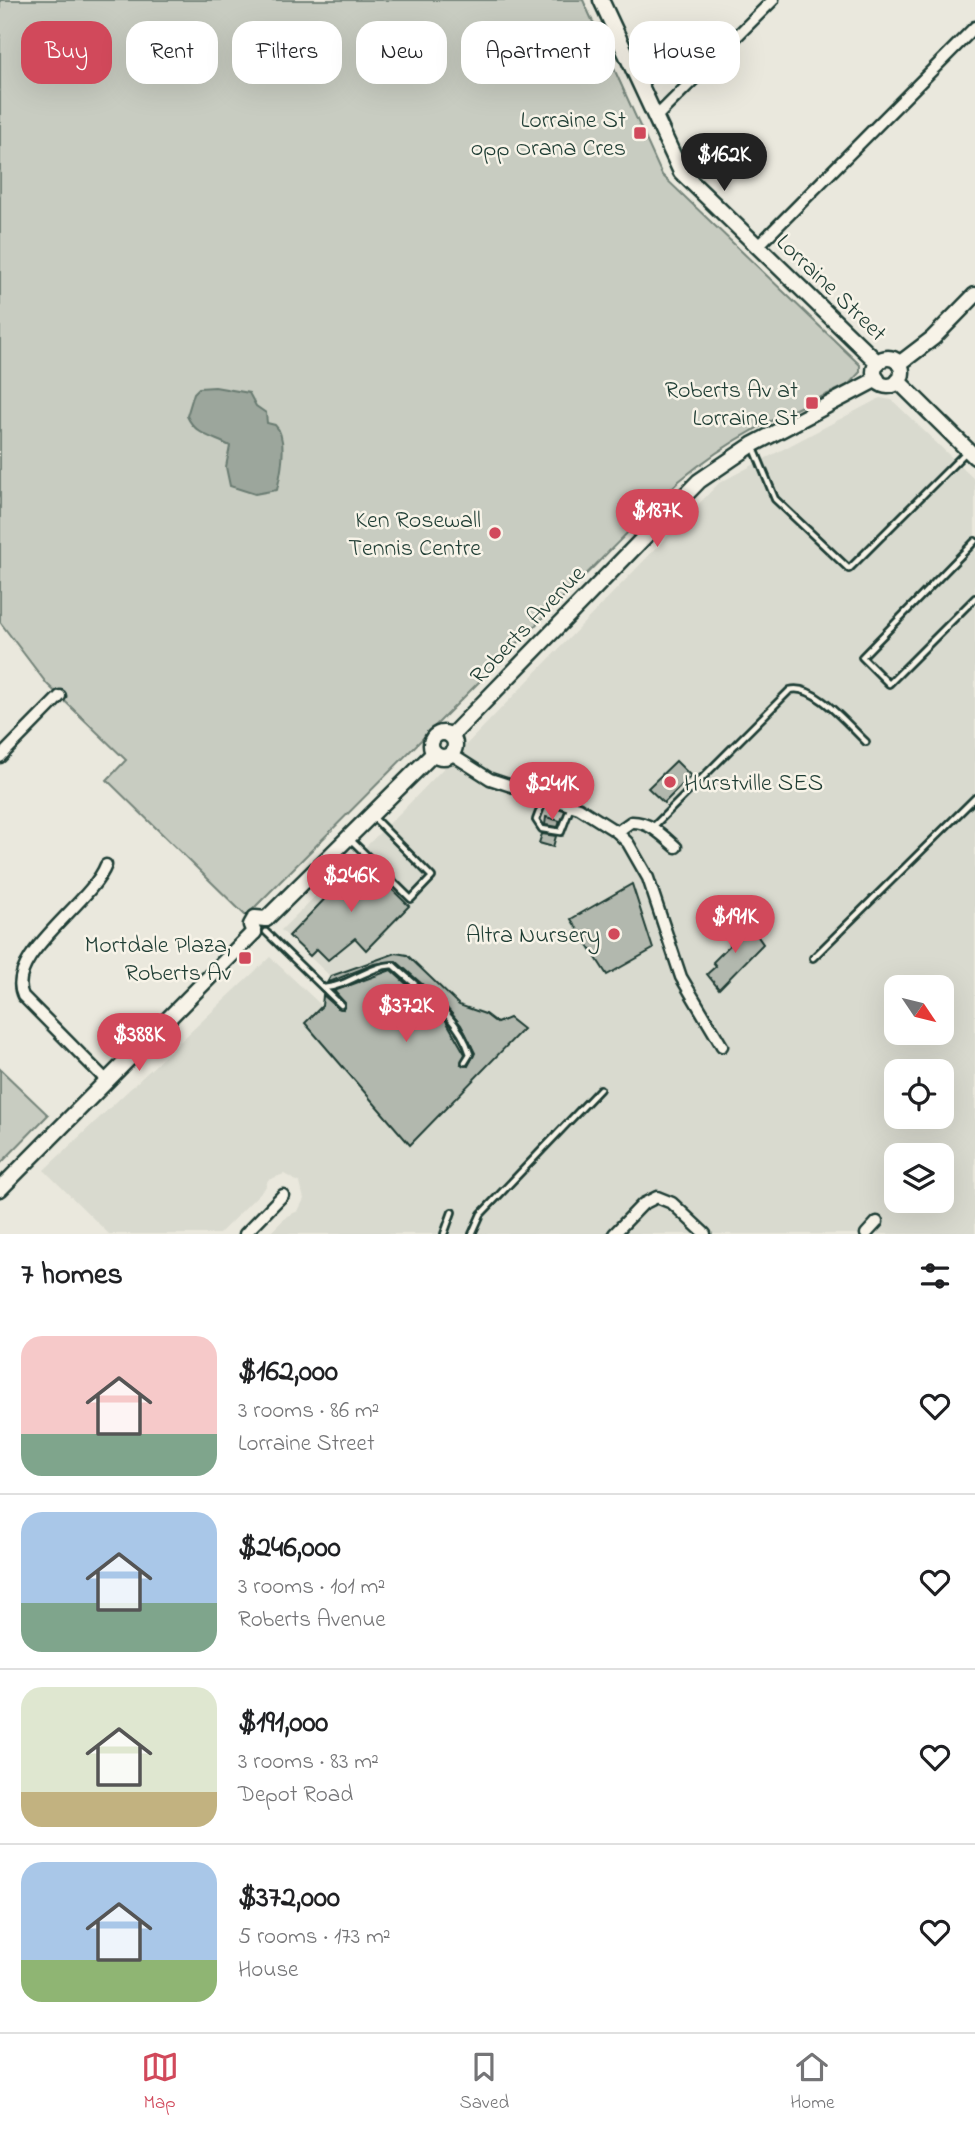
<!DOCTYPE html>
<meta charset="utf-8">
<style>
body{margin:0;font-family:"Indie Flower",sans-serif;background:#f6f6f6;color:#202124;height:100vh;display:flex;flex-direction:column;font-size:26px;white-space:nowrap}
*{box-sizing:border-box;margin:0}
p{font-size:23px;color:#757577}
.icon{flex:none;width:38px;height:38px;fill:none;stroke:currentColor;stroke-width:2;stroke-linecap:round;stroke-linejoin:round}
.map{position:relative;height:1234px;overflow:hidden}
.side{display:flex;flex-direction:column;background:#fff;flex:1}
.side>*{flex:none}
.top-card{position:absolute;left:21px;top:21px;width:934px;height:63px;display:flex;gap:14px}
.needle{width:46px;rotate:125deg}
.tools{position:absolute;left:884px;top:975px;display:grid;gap:14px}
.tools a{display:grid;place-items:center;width:70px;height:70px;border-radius:14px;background:#fff;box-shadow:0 7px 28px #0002;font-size:35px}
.price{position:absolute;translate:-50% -60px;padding:0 16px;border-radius:24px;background:#d1495b;color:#fff;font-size:23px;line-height:46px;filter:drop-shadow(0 2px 4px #0008)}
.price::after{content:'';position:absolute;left:50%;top:42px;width:21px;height:16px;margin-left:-10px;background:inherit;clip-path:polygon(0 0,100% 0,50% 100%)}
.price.active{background:#222;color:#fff}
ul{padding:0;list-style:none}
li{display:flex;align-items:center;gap:21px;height:175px;padding:0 21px}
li+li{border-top:2px solid #e0e0e0}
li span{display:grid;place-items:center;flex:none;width:196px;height:140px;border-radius:21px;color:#555}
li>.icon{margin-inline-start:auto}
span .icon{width:84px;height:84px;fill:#fffc;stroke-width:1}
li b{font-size:30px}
h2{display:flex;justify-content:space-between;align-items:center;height:84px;padding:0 21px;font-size:30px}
.pill{padding:0 24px;border-radius:21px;background:#fff;box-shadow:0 7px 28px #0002;font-size:24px;line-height:63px}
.pill.active{background:#d1495b;color:#fff}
.menu{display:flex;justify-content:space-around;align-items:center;height:98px;border-top:2px solid #e0e0e0;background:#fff;font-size:19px;color:#757577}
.menu a{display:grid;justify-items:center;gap:4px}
.menu .active{color:#d1495b}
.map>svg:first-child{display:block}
</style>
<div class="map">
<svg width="975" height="1234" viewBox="0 0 975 1234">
<rect width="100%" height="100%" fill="#eae8dd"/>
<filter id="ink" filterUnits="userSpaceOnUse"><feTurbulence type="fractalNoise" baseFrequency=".0143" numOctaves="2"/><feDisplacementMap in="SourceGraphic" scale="14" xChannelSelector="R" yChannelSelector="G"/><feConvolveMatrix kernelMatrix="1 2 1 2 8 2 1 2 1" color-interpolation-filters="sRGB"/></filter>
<g filter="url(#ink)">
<path fill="#d9dacf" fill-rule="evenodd" d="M 880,398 L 892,400 L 975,480 L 975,1234 L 269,1234 L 287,1216 L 298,1211 L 304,1199 L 300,1183 L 284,1174 L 268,1180 L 265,1188 L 219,1234 L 109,1234 L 44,1170 L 270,957 L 322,1006 L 305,1024 L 410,1145 L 523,1029 L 509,1018 L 497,1023 L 459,1005 L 407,955 L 396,953 L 330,976 L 281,930 L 405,808 L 719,483 ZM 896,987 L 942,987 L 942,1032 L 896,1032 ZM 896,1071 L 942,1071 L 942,1116 L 896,1116 ZM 896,1155 L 942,1155 L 942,1200 L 896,1200 Z"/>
<g fill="#c8ccc1" stroke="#74847a" stroke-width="2">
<path d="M 0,0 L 583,0 L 662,175 L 860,365 L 860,372 L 848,385 C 783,414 734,435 679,481 L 246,916 L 107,780 L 126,760 L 47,684 L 0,622 Z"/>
<path d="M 0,1069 L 48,1115 L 0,1164 Z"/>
</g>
<path fill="#9ca69c" stroke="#6a7c72" stroke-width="2" d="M 215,387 L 249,393 L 256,406 L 266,413 L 267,423 L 275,425 C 288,437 281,473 277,490 L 255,494 L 230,486 L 226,467 L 230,446 C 214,437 196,436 187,416 L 194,393 L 199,388 Z"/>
<g fill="#b2b8ae" stroke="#1f3d34" stroke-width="2">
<path d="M 676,761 L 691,776 L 664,803 L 648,788 Z"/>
<path d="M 546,817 L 560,821 L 558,827 L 545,825 Z"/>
<path d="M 542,834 L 556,836 L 553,847 L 539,843 Z"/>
<path d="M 362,860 L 409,906 L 366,950 L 355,938 L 328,960 L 317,949 L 310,956 L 289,936 Z"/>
<path d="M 632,884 L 653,949 L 607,975 L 571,919 Z"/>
<path d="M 747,921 L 763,944 L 719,989 L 707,974 L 716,966 L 713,962 L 734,941 L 733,936 Z"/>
<path d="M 396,953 L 407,955 L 459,1005 L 485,1014 L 497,1023 L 509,1018 L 523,1029 L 410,1145 L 305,1023 L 322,1006 L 323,995 L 338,1008 L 343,1009 L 345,1003 L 334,991 L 391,970 L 445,1019 L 465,1054 L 461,1064 L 468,1066 L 475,1053 L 461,1025 L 441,1001 L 396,961 L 374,964 L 327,983 L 331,976 Z"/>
</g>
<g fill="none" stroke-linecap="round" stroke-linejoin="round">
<defs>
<g id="lane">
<path d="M 754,448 L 775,499 L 849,569 L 967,451"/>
<path d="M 975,541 L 862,657 L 889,684 L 975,598"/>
<path d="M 544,799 L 536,820 L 542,829 L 561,832 L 571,806"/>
<path d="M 653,827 L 790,690 C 814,683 848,725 866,742"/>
<path d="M 350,839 L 411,899 L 432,877 L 374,818"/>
<path d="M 266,932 L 341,1005"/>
<path d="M 813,958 L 975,798"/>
<path d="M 324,988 C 349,986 369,966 393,965 C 421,991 459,1016 470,1054 L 465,1062"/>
<path d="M 444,1234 L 452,1212"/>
<path d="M 472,1234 L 481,1214 L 600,1089"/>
</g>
<g id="street">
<path d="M 655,118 L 773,0"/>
<path d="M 757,247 L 975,27"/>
<path d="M 451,754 L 490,779 L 579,808 L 617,832 L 628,843 L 648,878 L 681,977 L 722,1046"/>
<path d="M 0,757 L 60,696"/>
<path d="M 617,832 L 631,822 C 649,821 663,836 676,847"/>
<path d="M 106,865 C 91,904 4,957 23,996 L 107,1081"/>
<path d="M 245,1234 L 283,1195"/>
<path d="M 614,1234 L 643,1204 L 657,1197 L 672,1203 L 705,1234"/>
<path d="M 866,1234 L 877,1222"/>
</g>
<g id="secondary">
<path d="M 601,0 L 681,172 L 878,363"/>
<circle cx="888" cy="372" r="14"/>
<path d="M 899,364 L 933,338 L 975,295"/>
<path d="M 898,381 L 975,457"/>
<circle cx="443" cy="745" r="12"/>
<path d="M 451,736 L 699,481 L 752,445 L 877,379"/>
<path d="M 266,919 L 434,753"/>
<path d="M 254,932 L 251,925 L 255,918 L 266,919"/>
<path d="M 0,1189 L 254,932"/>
</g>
</defs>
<use href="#lane" stroke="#1f3d34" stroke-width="10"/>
<use href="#street" stroke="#1f3d34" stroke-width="15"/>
<use href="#secondary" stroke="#1f3d34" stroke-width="19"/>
<use href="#lane" stroke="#f7f3e8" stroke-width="4.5"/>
<use href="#street" stroke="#f7f3e8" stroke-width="10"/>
<use href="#secondary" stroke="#f7f3e8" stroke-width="14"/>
</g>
</g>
<g fill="#d1495b" stroke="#f7f3e8" stroke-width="2.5">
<rect x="633" y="126" width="14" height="14" rx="3.5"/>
<rect x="805" y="396" width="14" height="14" rx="3.5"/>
<circle cx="495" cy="533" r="7"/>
<circle cx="670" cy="782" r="7"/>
<circle cx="614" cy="934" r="7"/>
<rect x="238" y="951" width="14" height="14" rx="3.5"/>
</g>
<g text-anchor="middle" stroke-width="5" stroke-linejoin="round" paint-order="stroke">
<g font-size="24" fill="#1f3d34" stroke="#f7f3e8" text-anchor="end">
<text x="626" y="127">Lorraine St<tspan x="626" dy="28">opp Orana Cres</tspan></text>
<text x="798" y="397">Roberts Av at<tspan x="798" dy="28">Lorraine St</tspan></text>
<text x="481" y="527">Ken Rosewall<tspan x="481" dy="28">Tennis Centre</tspan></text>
<text x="684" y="790" text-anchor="start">Hurstville SES</text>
<text x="600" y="942">Altra Nursery</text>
<text x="231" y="952">Mortdale Plaza,<tspan x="231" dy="28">Roberts Av</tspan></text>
</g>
<g font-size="24" fill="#1f3d34" stroke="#f7f3e8">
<text transform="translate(832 287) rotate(44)" y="8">Lorraine Street</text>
<text transform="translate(527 624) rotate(-46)" y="8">Roberts Avenue</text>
</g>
</g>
</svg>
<div class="tools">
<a><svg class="needle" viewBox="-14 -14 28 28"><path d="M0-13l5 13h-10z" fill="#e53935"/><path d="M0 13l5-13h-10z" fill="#757577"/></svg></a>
<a><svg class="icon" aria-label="locate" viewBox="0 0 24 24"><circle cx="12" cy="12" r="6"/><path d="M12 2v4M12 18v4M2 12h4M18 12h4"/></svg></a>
<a><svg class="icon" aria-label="layers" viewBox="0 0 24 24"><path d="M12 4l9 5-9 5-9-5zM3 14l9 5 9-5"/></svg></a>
</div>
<b class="price active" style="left:724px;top:193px">$162K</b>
<b class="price" style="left:657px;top:549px">$187K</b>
<b class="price" style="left:552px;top:822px">$241K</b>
<b class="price" style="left:351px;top:914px">$246K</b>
<b class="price" style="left:735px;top:955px">$191K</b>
<b class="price" style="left:406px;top:1044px">$372K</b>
<b class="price" style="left:139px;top:1073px">$388K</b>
<div class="top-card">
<a class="pill active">Buy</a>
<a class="pill">Rent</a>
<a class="pill">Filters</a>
<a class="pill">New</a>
<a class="pill">Apartment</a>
<a class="pill">House</a>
</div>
</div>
<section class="side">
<h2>7 homes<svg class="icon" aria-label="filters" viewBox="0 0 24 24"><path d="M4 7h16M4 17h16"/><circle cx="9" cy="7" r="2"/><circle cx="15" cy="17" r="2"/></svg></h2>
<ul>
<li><span style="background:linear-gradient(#f6c9c9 70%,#7fa58c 0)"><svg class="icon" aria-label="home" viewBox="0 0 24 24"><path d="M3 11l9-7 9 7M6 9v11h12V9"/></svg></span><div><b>$162,000</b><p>3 rooms · 86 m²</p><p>Lorraine Street</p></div><svg class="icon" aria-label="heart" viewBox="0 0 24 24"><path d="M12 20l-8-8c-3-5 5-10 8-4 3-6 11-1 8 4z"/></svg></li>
<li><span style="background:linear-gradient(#a9c7e8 65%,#7fa58c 0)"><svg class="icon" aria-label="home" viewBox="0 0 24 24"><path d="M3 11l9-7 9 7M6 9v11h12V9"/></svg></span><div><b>$246,000</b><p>3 rooms · 101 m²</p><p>Roberts Avenue</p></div><svg class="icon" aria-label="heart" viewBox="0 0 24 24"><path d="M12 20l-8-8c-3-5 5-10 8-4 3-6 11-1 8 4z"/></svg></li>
<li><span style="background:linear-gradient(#dfe7d0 75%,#c2b280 0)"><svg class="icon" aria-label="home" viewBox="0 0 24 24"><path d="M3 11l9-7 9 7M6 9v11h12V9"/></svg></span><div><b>$191,000</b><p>3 rooms · 83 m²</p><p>Depot Road</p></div><svg class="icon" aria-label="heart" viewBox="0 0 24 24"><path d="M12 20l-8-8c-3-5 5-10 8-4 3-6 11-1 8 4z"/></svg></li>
<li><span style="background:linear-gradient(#a9c7e8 70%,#8fb573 0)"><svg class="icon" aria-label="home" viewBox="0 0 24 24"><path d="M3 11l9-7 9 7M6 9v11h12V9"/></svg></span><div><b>$372,000</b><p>5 rooms · 173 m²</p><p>House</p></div><svg class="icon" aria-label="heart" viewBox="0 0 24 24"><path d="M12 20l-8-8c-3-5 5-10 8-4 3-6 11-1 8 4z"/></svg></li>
</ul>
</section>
<nav class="menu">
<a class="active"><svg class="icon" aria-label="map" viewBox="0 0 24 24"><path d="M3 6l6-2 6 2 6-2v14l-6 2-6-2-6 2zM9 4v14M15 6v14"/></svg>Map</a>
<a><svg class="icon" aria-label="saved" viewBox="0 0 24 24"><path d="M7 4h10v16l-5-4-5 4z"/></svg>Saved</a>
<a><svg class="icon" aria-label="home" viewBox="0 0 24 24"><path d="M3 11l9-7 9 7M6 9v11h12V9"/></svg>Home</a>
</nav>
